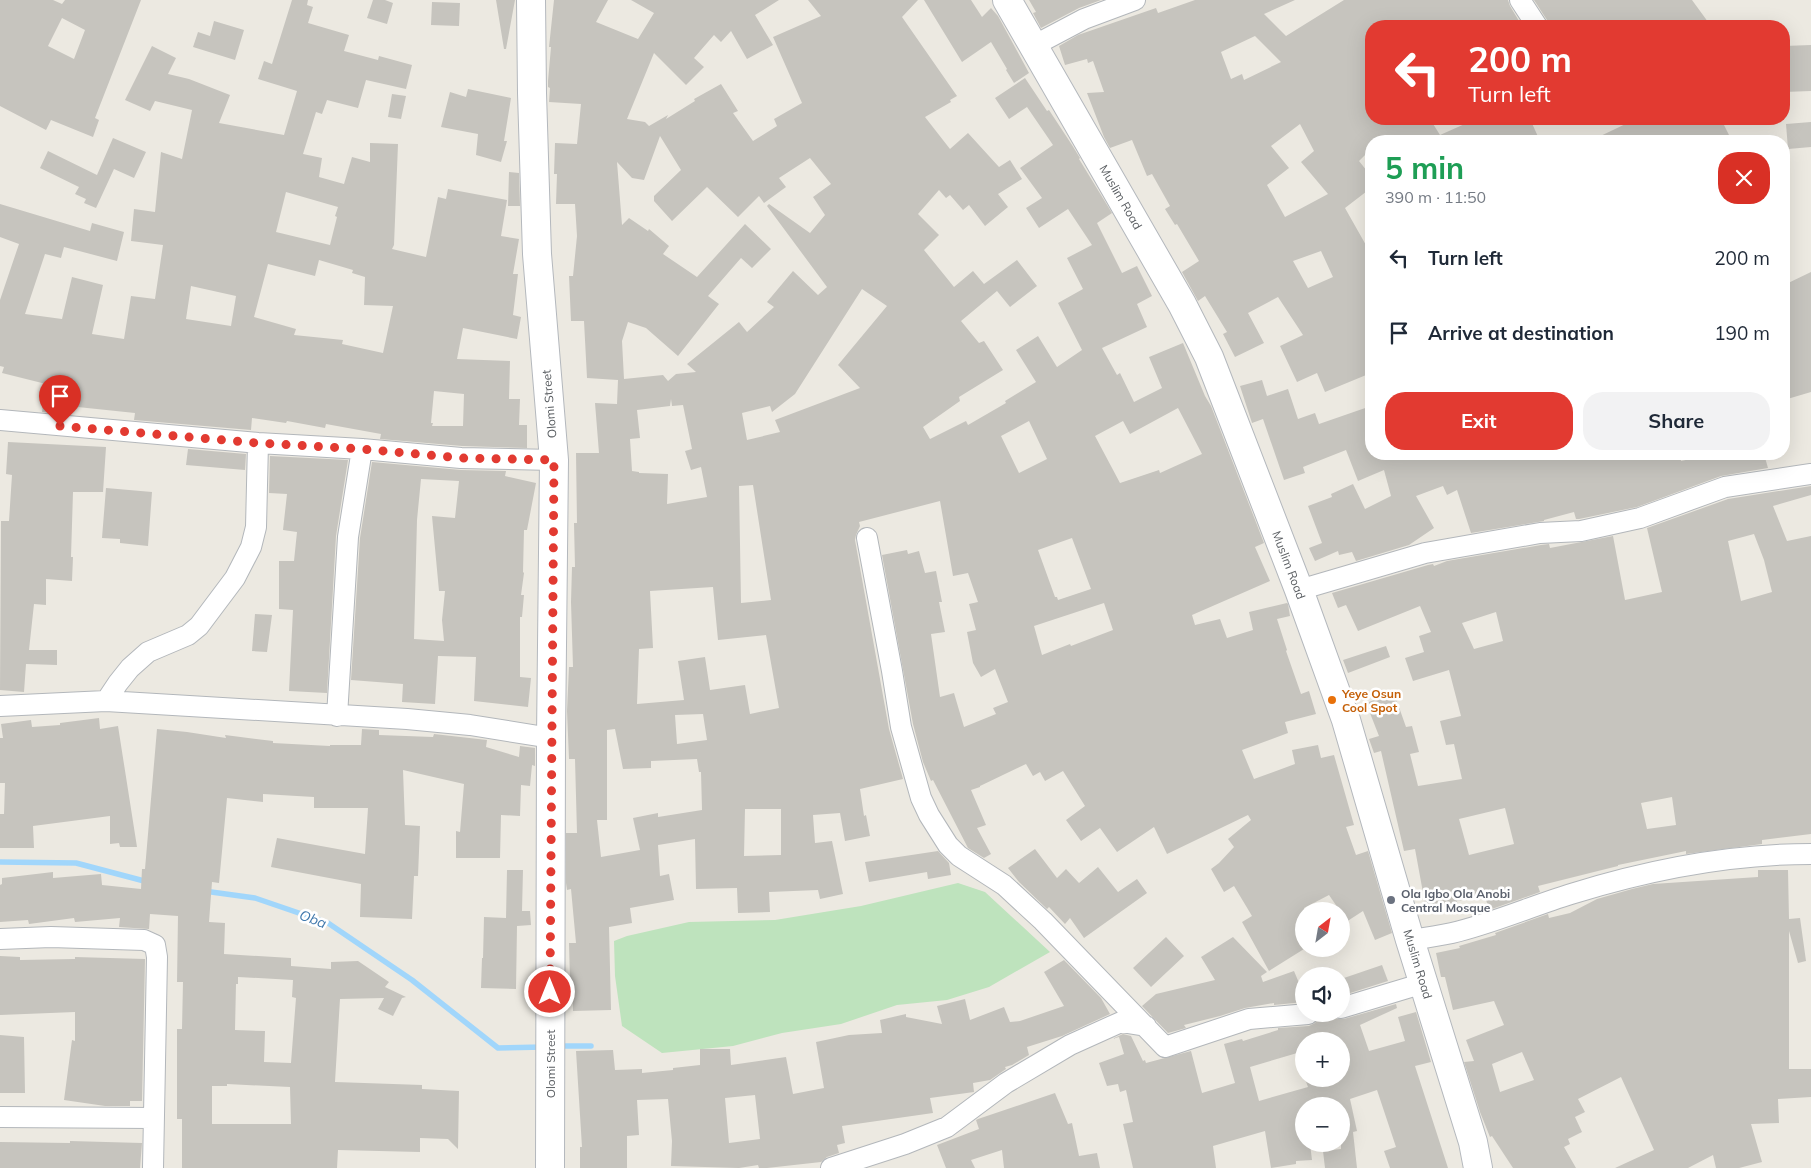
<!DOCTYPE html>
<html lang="en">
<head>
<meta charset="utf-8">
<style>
	:root { --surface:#fff; --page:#f2f2f3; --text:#1f2937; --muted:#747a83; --accent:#e23a31 }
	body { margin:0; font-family:Mulish,sans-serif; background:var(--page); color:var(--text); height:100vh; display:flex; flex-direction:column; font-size:19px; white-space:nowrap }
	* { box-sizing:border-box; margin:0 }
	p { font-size:16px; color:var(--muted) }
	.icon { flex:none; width:28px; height:28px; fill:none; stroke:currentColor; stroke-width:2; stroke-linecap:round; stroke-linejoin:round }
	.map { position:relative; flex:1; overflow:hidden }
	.drawer { position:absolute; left:1365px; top:135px; width:425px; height:325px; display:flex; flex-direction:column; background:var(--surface); border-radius:20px; box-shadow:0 5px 20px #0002 }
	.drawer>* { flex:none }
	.banner { position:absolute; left:1365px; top:20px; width:425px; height:105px; border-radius:20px; box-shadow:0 5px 20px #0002; background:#e23a31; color:#fff; overflow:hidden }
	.needle { width:32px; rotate:31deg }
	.fabs { position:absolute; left:1295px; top:902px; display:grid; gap:10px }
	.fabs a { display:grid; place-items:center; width:55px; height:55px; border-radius:50%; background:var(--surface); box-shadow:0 5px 20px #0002; font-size:25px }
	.pin { position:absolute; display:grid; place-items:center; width:42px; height:42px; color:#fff; margin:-51px -21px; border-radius:50% 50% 50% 0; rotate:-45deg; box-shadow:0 0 5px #0007 }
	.pin .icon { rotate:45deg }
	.me { position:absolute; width:55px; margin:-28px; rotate:0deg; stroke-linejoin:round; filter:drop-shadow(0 0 4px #0008) }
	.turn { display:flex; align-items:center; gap:18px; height:105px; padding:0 20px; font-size:22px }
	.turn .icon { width:65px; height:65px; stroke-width:2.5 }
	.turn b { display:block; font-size:35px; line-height:42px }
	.round { display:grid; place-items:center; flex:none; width:52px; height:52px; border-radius:20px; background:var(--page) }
	.head { display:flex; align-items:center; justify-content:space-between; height:85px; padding:0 20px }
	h1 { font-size:30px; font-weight:700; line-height:38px; color:#1e9e55 }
	.action { display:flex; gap:10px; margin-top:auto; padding:10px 20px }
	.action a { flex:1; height:58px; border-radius:20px; background:var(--accent); color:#fff; font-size:20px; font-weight:700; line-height:58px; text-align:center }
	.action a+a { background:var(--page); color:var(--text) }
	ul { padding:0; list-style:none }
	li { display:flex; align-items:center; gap:15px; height:75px; padding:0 20px }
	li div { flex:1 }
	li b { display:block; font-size:19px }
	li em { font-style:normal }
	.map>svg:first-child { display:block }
</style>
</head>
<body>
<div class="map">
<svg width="1811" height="1168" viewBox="0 0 1811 1168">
	<rect width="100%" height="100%" fill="#ece9e1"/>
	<path fill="#bee3bd" d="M958,883l27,9 65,60 -61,35 -42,13 -50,5 -56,19 -59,9 -49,13 -71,7 -40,-27 -7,-50 -1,-35 13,-5 62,-14 86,-2 86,-14z"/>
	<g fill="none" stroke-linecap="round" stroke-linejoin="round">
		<path stroke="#a1d6fb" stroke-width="5.5" d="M0,862l76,1 72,19
			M204,891l51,7 73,25 84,57 86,68 46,-1
			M558,1046h33"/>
	</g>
	<path fill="#c6c4be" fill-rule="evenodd" d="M0,0h53l9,4 3,-4h76l-46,118 4,2 -6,17 -42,-17 -5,10 -46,-24zM62,18l23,12 -11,29 -26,-13z
		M292,0h16l-1,5 6,2 -5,16 41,12 -5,16 34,9 1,-4 33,9 -6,24 -40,-9 -8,28 -31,-8 -5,14 -6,-2 -13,42 19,4 -3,19 25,7 8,-27 18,5v-19l28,1 -4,101 -2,4 34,8 12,-60 8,2 2,-10 59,11 -6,36 18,3 -6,35h5l-5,41 8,2 -4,22 -54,-11 -6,31 53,2 -1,38h11l-1,26h8v23l-65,-2 -82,-7 1,-5 -55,-10 -1,4 -38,-7 -1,2 -34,-5 -1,12 -117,-10 1,-7 -67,-7 -1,8 -25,-2 4,-28 -44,-11 2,-6 -4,-1v-66l19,-56 -19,-7v-33l90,27 2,-8 32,9 -7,29 -53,-14 -3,11 -16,-4 -20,60 37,5 10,-42 31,8 -11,49 32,5 7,-43 24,3 8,-54 -32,-4 3,-32 21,3 6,-60 21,7 10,-49 -37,-9 -5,10 -25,-11 27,-54 24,12 -8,16 21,5 41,16 -11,28 65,12 13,-44 -39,-12 6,-18 8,3zM286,192l52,15 -3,9 2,1 -7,28 -54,-13zM319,260l34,10 -1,3 13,4 -1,28 29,1 -10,47 -41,-9 1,-4 -49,-5 2,-6 -42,-12 14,-53 47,12zM191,286l45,10 -5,30 -45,-7zM434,391l30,3 -1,32h-31l1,-3h-2z
		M373,0h12l8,3 -6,21 -20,-6z
		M496,0h19l-9,49h-2z
		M554,0h54l-12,22 42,17 16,-26 -23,-13h148l-24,15 18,30 -26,14 -16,-28 -10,11 -7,-7 -20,23 10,9 -18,18 -32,-32 -27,66 18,3 4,4 19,-11 -2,4 29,-18 -1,-2 27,-15 17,27 -5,2 20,28 24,-15 -3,-7 28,-16 -29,-66 48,-21 -13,-16h110l-16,17 55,79 -7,4 1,2 -26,15 25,32 18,-16 31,34 11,-7 12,19 -24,15 10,13 -23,19 -16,-21 -6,5 -13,-15 -4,3 -7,-8 -21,24 21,21 -15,15 30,37 19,-16 11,13 33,-24 20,26 -27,21 -13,-16 -36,30 18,22 5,-2 19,29 -44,27 1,4 -37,26 7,12 36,-18 2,4 38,-22 -1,-2 31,-19 -20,-32 22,-14 19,31 25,-17 -24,-47 25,-14 -16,-31 25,-13 -24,-36 -29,19 -13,-20 16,-10 -22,-30 33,-23 -26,-38 -18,12 -14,-21 30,-20 22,33 2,-1 23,35 8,13 -1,1 33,54 -15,10 25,50 15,-7 15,30 -15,8 10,23 -45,21 15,27 3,-2 14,29 28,-14 -13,-31 34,-14 22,53 6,10 53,137 -9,4 15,34 -78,34 3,10 25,-6 7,19 26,-8 -4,-18 38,-9 1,1 2,12 -13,3 10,31 -1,1 15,43 8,-3 7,23 -31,8 3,11 -46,17 12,29 41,-15 -3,-14 26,-5 3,13 13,-3 20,70 -8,2 10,28 12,-4 24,82 -17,7 -12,-29 -17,11 -5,-11h-1l-11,-16 -25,13v41l-35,22 -27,-49 10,-6 -18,-30 -10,6 -13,-23 8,-6 15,-16 -6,-8 23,-19 -3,-5 -81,39 -13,-27 -37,25 -17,-24 -19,13 -15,-21 19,-14 -22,-35 -18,10 -5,-9 -7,4 -7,-12 -46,22v1l-9,3 15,35 -9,3 14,26 -7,4 -16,-10 -35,-68 -2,1 -8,-19 -10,-38 -31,-169 25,-5 1,4 11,-3 6,22 11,-2 6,31h-3l6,30 -14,2 9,63 14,-4 10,34 32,-13 -3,-6 15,-6 -13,-33 -14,8 -8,-14 -6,-31 9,-2 -7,-26 9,-2 -10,-29 -15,3 -13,-75 -81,21 1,4 -4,9 -1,5 34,189 14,50 -43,10 4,27 2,-1 4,21 -25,5 -5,-28 -27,2 2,28 17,-2 11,53 -23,5 -2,-9 -49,2 1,20 -32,1 -1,-25 -41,1 -1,-50 -37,6 2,31 9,-2 5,26 -44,8 2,15 -23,4 2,83 -38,1 -1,-31h-2l-1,-37h7l-5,-54 -4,1 -1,-7v-50h11l-2,-74h-6l-2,-48 2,-44h4l-2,-65 1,-35h3l-1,-44h3l-1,-70h23l-4,-50 22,1 1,-24 -31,-2 -3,-57h-13l-2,-45h4l4,-40 -2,-32h-19l1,-30h-3l1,-31 22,1 4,-40 -32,-2 1,-14 -2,-1v-6l3,-34h-2zM660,136l21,34 -27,26v5l18,20 35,-34 31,30 21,-21 5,7 22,-16 -7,-9 31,-20 21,26 -18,13 12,18 -15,18 -41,-29 -2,2 60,81 -9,8 -25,-24 -26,31 7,5 -27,25 -8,-10 -52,42 9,8 -20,2 -8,7 -5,-6 -39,4 -2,-38 6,-19 18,6 32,28 41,-52 -11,-8 33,-38 11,10 19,-19 -26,-25 -48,53 -34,-23 6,-8 -20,-17 -1,2 -19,-13 -7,7 -5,-63 15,16 12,2zM862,289l25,17 -49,59 22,23 -85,32 5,12 -33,8 -5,-27 28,-7 2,6 23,-18zM671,399l1,7 11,-1 9,44 -7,2 6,19 10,-3 6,30 -40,7 1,-30 -29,-1v-1l-7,-1 -2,-32 10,-1 -3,-28 33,-4zM1178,408l24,46 -42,19 -1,-3 -39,13 -25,-47 28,-15 7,13zM1029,421l18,38 -28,14 -18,-37zM753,485l18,115 -30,3 -2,-117zM1072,538l19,51 -33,11 -1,-3h-2l-17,-47zM713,587l5,53 48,-5 13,73 -29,6 -5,-29 -35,5 -5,-33 -27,4 6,39 -47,4 2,-55 14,-1 -3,-57zM1104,603l9,27 -42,16 -1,-2 -28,11 -8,-29zM703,714l4,26 -30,4 -2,-29zM615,729l8,40 28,-1v-7l46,-2 2,13h2l1,38 -44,7v-4l-25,5 7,32 -39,7 -4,-37h10v-90zM745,809h36v46l-37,1z
		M924,0h47l11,17 9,-9 7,8 31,57 -15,10 -8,-13 1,-1 -16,-27 -29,20z
		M1029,0h72l-22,8 -38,20 -8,-15 3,-1z
		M1195,0h100l-31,14 22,22 58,-36h164l2,6 9,15 -8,5h-140v93h59l10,16 36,-16h54l10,22h-169v8l-12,12 12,15v12l-26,20 26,46v119l-46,19 -8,-19 -20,9 -17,-36 23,-11 -25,-38 -30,16 16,30 -29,14 -12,-23 4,-2 -22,-36 -7,5 -16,-29 17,-11 -22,-37 -2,1 -10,-16 5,-3 -18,-32 -5,2 -15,-36 -22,8 -6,-11 -17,-44 17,-1 -11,-31 -5,2 -1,-4 -22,6 -6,-19 19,-11 78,-27 2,5zM1255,36l26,26 -37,18 -2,-6 -11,5 -10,-27zM1300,124l14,27 -13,11 27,32 -43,23 -18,-32 22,-17 -18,-22zM1321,251l12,26 -25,11 -15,-27z
		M1534,0h158l19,26h-162l-2,-6z
		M432,2l28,1 -1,23 -28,-1z
		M214,21l30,9 -9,30 -42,-13 5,-15 12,4z
		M1811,45v46l-27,1v-46z
		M468,89l43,9 -7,43h3l-6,21 -25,-7 2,-21 -37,-7 9,-35 16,5z
		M392,94l14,2 -5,23 -13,-2z
		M1636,119h85l11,22h-142z
		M1811,122v25l-23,2 -2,-25z
		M113,138l33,14 -12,26 -20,-9 -18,39 -12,-5 2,-4 -11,-5 4,-7 -39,-19 8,-17 49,24z
		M509,172l10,1 1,33h-12z
		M1811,272v120l-27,8v-115z
		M1262,380l5,16 21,-7 10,30 17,-6 4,11 52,-18v48h309l1,7 33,-7h50l4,14 -47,8 -84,31 -58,12h-3l-2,-7 -30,8v1l-73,12 -14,-43 -10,5 -4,-9 -27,10 18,32 -25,17 -53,16 -4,-9 -13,3 -1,-4 -23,10 -6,-13 13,-5 -14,-37 24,-9 -1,-3 22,-10 12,25 26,-13 -7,-26 -26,11 -12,-31 -43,17 2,6 -21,7 -21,-61 -11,4 -12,-37z
		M8,442l98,5 -3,45h-30l-2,65h2l-1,24 -26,-2v26l-12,-1 -5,46h28v15l-31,-1 -2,28 -24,-2 1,-169h8l3,-46 -6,-1z
		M188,449l58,5 -1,16 -59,-5z
		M270,456l78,4 -12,76 -9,157 -38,-2 4,-81 -14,-1v-48h15l3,-29 -14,-2 4,-36 -18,-1z
		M372,462l89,8 45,1 -1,5 31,7 -9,47h-3l-1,42 1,1 -3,22h3l-2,22h-2v60l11,1 -3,29 -54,-6 2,-44 -38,-1 -3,48 -33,-2 1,-18 -52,-4 9,-142zM421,479l38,2 -4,37 -23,-2 7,75h6l-3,29 2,21 -30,-2 3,-119z
		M1811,486v9l-38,11 14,35 24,-5v298l-49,6v4l-76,10v-3l-68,14v1l-80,20 2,6 -51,18 -4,-14 -28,5 1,4 -32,4 -11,-60 -11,2 -23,-100 -7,2 -5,-14 10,-3 -13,-33 28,-10 12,34 6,-1 7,26 -9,2 8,32 44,-7 -8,-35 -8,1 -6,-24 21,-5 -12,-46 -36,11 -8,-23 19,-6 -5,-16 12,-4 -11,-26 -62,25 -12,-26 -8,3 -6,-15 96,-28 5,-1 1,2 13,-5 94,-16 8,-1 1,4 63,-12 12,64 37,-8 -15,-64 81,-29zM1754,534l10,26 8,32 -31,9 -13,-60zM1496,612l7,29 -29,8 -12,-26zM1672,797l4,28 -29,4 -6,-26zM1505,808l9,36 -45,11 -10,-36z
		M106,488l46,4 -4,54 -28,-3v-4l-18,-1z
		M255,614l17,1 -5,37 -15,-1z
		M1386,646l4,11 -42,16 -5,-13z
		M99,718l1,11 18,-3 19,121h-17l-1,-4 -9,1v-28l-77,10 1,22h-34v-34h4l1,-31h-5v-45h3l-2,-14 30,-4 1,7 28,-2v-2z
		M157,729l30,3 39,6 -1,-3 48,6v2l57,3v-1h31l1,-16 17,1v5l54,2 1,-3 53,6 -1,7 33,10 1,-11 15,2v18l-3,-1 -2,21 -9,-1 -1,31 -19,-1 -1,43h-44v-27l4,1 4,-48 -61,-14 2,55 15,1 -2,50h-4l-2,43 -52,-2 1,-33 -90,-17 6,-29 88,16 3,-46h-54v-11l-51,-3v8l-36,-4 -8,85 -7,-1 -3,40 16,1 -1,31 67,4v8l40,3v-7l27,-1 31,21 -4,5 21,10 -4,1 -9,18 -15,-7 6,-11 -44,1 -5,83 87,3v4l37,2 -1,58 -10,-10 -28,-1v14l-82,-2 -1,18h-155v-49h-5v-90h5l1,-47h-6l1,-66 -28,-2 -1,15 -30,-2 1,-9 -45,4 -1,-4 -45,6 -1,-4 -28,2v-37l2,-1v-6l51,-6v6l48,-4 1,11 39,4 1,-20h3zM238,977l55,3 -1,17 4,1 -5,65 -27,-1 1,-31 -30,-1 1,-46h2zM227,1084l63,3 1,37h-79v-38h15z
		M1035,849l22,29 9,-9 13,14 19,-16 20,25 19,-13 10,14 -63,45 -14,-20 -5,6 -16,-17 -2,2 -28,-27 -11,-14z
		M938,851l11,12 2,12 -23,4 -1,-7 -58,10 -4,-20z
		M507,870h16l-1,41h8l1,14 -14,1 -1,63 -35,-1 1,-30h1l1,-41 22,1z
		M1758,870h30l1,49 11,-1 6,43 -8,2 -9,-32v138h22v28l-33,2 1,24 -28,1 11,38 -23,6h-23l-3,-13 -25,13h-73l39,-18 -33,-73 -43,22 7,13 -10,5 7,15 -14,7 2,5 -6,3 12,21h-63l-21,-32 -2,1 -10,-25 -16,-50 10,-1 -8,-21 38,-15 -10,-24 -41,9 -8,-33h-4l-5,-24 24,-5 -1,-2 37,-11 -1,-2 53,-19 1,4 21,-5 27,-14 35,-10 21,-5 105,-7zM1522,1052l12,28 -34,12 -8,-28z
		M1166,937l18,19 -33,31 -18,-19z
		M1233,937l34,35 -6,4 2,6 31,-11 10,24v7l-30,3v-2l-29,5 -25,8 -36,9 2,3 -18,5 -26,-27 14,-12 59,-14 -14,-23z
		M0,956l20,1v3l55,-1v-2l70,2 -3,142h-12v5h-25l-41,-6 8,-60 3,1v-29l-75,3z
		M1064,960l37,38 9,16 -48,22 -35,11 2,8 -17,10 -7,2 1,2 -16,11 -17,3 1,9 -44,6 3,15 -91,13 3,17 -8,2 2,8 -12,4 -6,5 -54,6h-8l-1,-3 -19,3 -68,-2 1,-25 -4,-42 -31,1 2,35 -12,1v32h-47v-21h2l-6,-96 37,-1 2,20 27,-1v4l31,-3v-2l27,-3v-16h30l1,16 55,-8 7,37 31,-6 -8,-46 33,-7 33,-2 -2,-13 26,-6v3l36,7 -5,-18 28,-7 5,21 34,-13 6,15 10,-1 44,-15 -20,-34zM755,1095l5,44 -31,4 -4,-45z
		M1382,965l6,16 -41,13 -6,-15z
		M1396,1004l1,4 -37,17 9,26 36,-10 -7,-24 18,-5 15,50 -16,4 33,102h-58l-6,-17 12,-4 -19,-57 -27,9 7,32 -4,1 4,36h-32l-2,-17 18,-2v-43h-37v38h6l2,16 -16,1v3l-25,4 -6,-37 -52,15 3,22h-83l-10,-44 10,-2 -7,-32 -6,2 -2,-8 -11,2 -8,-23 25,-9 -5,-17 -7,2 11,-5 8,2 12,25 2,-1 1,3 45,-12 11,42 33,-10 -11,-39 18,-5 1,2 35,-11v-2l31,-2 6,-3 4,-6 10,-3 9,5h6zM1304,1041h37v38h-36l3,8 -49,14 -9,-34 54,-16z
		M0,1035l24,2 1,56h-25z
		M1055,1093l13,31 4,-1 7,33 18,-3 3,15h-96l-2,-18 -31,10 4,8h-29l-9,-23 42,-16 -3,-9 2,-1z
		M70,1141l72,2 -2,25h-140v-26l70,1z"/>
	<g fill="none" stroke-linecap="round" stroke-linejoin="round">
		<defs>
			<path id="street" d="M1520,0l17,26
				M1033,46l51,-27 51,-19
				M0,420l258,23 104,6 99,9 93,2
				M867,538l25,133 9,56 20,71 8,17 19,30 11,11 45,29 39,36 122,126 84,-28 59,-5
				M1299,590l126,-37 115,-20 41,-2 59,-13 85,-31 86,-13
				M106,701l12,-18 12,-15 18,-16 40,-17 11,-9 36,-48 16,-31 5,-20 2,-84
				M0,706l106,-5 301,18 63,6 81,13
				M337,716l11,-179 14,-88
				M0,939l51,-2 93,3 11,5 2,12 -4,211
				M1410,940c14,-2 28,-4 42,-7 39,-9 80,-27 119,-39 77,-24 159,-40 240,-40
				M1341,1008l83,-25
				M0,1117l153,1
				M831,1168l74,-24 42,-17 59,-44 64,-38 51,-23 25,4"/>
			<path id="secondary" d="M531,0l1,93 5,161 17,206 -3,278 -1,430
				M1007,0l175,304 27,53 90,233 47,130 64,220 63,202 5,26"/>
		</defs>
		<use href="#street" stroke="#b3b7bb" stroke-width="22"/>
		<use href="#secondary" stroke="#b4b8bd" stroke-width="30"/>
		<use href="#street" stroke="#fff" stroke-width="20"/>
		<use href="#secondary" stroke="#fff" stroke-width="28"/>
	</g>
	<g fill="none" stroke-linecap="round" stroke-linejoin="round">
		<path stroke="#e23a31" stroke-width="9" stroke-dasharray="0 16.2" d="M60,426l198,17 104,6 99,9 93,2 -4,532"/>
	</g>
	<circle fill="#e8710a" stroke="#fff" stroke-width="2" cx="1332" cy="700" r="5"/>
	<circle fill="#6b7280" stroke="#fff" stroke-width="2" cx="1391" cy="900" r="5"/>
	<g text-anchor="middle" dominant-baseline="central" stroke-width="5" stroke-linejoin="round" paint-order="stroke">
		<g font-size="12" fill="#595d61" stroke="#fff">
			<text transform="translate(1121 197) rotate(60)">Muslim Road</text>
			<text transform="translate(549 404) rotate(-95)">Olomi Street</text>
			<text transform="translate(1289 565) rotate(69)">Muslim Road</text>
			<text transform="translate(1418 964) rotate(73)">Muslim Road</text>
			<text transform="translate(550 1064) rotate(-90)">Olomi Street</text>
		</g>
		<g font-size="12" font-weight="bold" fill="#c56008" stroke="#fff" text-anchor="start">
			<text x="1342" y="693">Yeye Osun<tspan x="1342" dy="14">Cool Spot</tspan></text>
		</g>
		<g font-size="12" font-weight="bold" fill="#5b616d" stroke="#fff" text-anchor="start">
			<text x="1401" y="893">Ola Igbo Ola Anobi<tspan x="1401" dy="14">Central Mosque</tspan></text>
		</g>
		<g font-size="14" font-style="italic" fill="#4078ac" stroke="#fff">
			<text transform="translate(313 919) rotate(21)">Oba</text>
		</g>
	</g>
</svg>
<div class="fabs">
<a><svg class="needle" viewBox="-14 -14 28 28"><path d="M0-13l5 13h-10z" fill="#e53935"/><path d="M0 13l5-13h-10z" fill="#747a83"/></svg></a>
<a><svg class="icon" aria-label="sound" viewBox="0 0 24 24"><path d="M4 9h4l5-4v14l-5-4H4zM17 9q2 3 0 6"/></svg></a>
<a>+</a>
<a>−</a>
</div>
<div class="pin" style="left:60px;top:426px;background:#d93025"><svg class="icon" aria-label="arrive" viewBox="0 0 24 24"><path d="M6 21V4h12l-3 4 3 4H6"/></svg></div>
<svg class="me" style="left:550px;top:992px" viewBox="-20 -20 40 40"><circle r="17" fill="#e23a31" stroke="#fff" stroke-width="3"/><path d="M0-11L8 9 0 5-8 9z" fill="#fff"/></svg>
<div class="banner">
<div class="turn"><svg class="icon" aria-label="left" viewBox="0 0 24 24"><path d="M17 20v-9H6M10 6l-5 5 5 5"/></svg><div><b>200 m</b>Turn left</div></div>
</div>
<section class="drawer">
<div class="head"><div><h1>5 min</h1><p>390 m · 11:50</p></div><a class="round" style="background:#d93025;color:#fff"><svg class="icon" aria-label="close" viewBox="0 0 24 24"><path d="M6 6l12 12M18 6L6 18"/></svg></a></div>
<ul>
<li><svg class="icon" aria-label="left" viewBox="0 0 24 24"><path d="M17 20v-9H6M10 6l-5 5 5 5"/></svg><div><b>Turn left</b></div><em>200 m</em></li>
<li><svg class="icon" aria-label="arrive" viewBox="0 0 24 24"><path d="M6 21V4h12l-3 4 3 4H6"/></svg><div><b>Arrive at destination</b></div><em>190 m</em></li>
</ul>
<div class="action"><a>Exit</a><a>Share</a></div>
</section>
</div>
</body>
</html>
